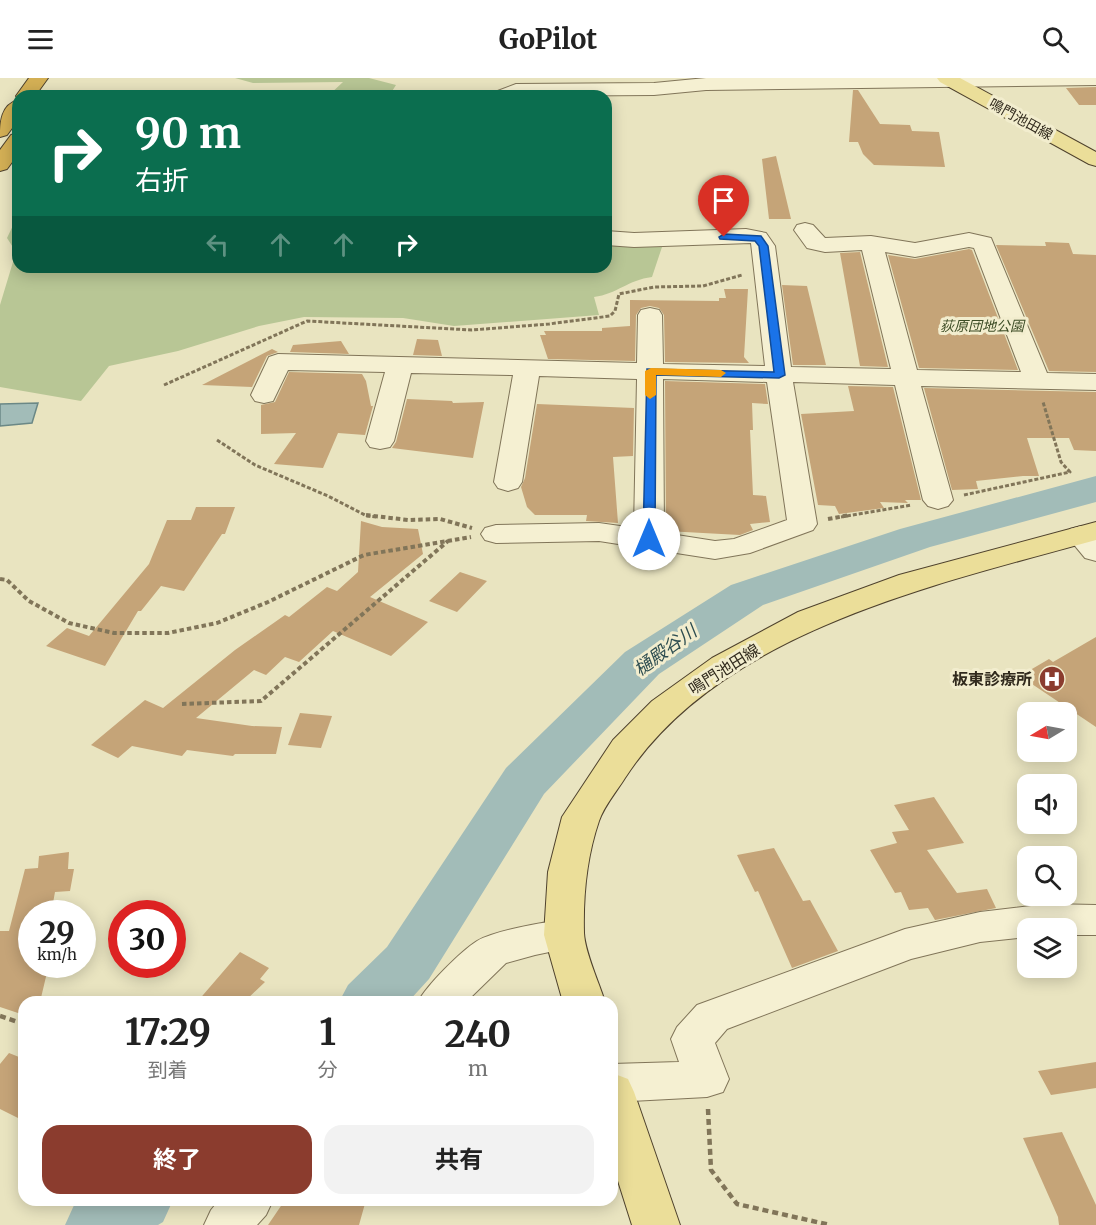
<!DOCTYPE html>
<html lang="ja">
<head>
<meta charset="utf-8">
<style>
	:root { --surface:#fff; --page:#f2f2f2; --text:#222; --muted:#767676; --accent:#8b3c2e }
	body { margin:0; font-family:Merriweather,"Noto Sans JP",serif; background:var(--page); color:var(--text); height:100vh; display:flex; flex-direction:column; font-size:22px; white-space:nowrap }
	* { box-sizing:border-box; margin:0 }
	p { font-size:20px; color:var(--muted) }
	.icon { flex:none; width:33px; height:33px; fill:none; stroke:currentColor; stroke-width:2; stroke-linecap:round; stroke-linejoin:round }
	.map { position:relative; flex:1; overflow:hidden }
	.panel { position:absolute; left:18px; top:918px; width:600px; height:210px; display:flex; flex-direction:column; background:var(--surface); border-radius:18px; box-shadow:0 3px 15px #0003 }
	.panel>* { flex:none }
	.guide { position:absolute; left:12px; top:12px; width:600px; height:183px; border-radius:18px; box-shadow:0 3px 15px #0003; background:#0b6e4f; color:#fff; overflow:hidden }
	.needle { width:39px; rotate:260deg }
	.tools { position:absolute; left:1017px; top:624px; display:grid; gap:12px }
	.tools a { display:grid; place-items:center; width:60px; height:60px; border-radius:12px; background:var(--surface); box-shadow:0 3px 15px #0003; font-size:30px }
	.speed { position:absolute; left:18px; top:822px; display:flex; gap:12px; font-size:30px; font-weight:700; text-align:center }
	.speed>* { display:grid; place-content:center; width:78px; height:78px; border-radius:50%; background:var(--surface); box-shadow:0 3px 15px #0003; line-height:1 }
	.speed small { font-size:15px; font-weight:400 }
	.speed .limit { border:9px solid #d22; background:#fff; color:#111 }
	.pin { position:absolute; display:grid; place-items:center; width:51px; height:51px; color:#fff; margin:-62px -26px; border-radius:50% 50% 50% 0; rotate:-45deg; box-shadow:0 0 6px #0007 }
	.pin .icon { rotate:45deg }
	.me { position:absolute; width:66px; margin:-33px; rotate:0deg; stroke-linejoin:round; filter:drop-shadow(0 0 4px #0008) }
	.turn { display:flex; align-items:center; gap:21px; height:126px; padding:0 24px; font-size:27px }
	.turn .icon { width:78px; height:78px; stroke-width:2.5 }
	.turn b { display:block; font-size:42px; line-height:51px }
	.lanes { display:flex; align-items:center; height:57px; padding:0 24px; background:#0003; justify-content:center; gap:30px; direction:ltr }
	.lanes .off { opacity:.35 }
	.eta { display:flex; justify-content:space-evenly; align-items:center; height:102px; text-align:center }
	.eta b { font-size:36px; font-weight:700; line-height:42px }
	.cta { display:flex; gap:12px; margin-top:auto; padding:12px 24px }
	.cta a { flex:1; height:69px; border-radius:18px; background:var(--accent); color:#fff; font-size:24px; font-weight:700; line-height:69px; text-align:center }
	.cta a+a { background:var(--page); color:var(--text) }
	header { display:flex; justify-content:space-between; align-items:center; height:78px; padding:0 24px; background:var(--surface); font-size:27px; font-weight:700 }
	.map>svg:first-child { display:block }
</style>
</head>
<body>
<header><svg class="icon" aria-label="menu" viewBox="0 0 24 24"><path d="M4 6h16M4 12h16M4 18h16"/></svg>GoPilot<svg class="icon" aria-label="search" viewBox="0 0 24 24"><circle cx="10" cy="10" r="6"/><path d="M15 15l6 6"/></svg></header>
<div class="map">
<svg width="1096" height="1147" viewBox="0 0 1096 1147">
	<rect width="100%" height="100%" fill="#e9e4c0"/>
	<path fill="#b8c695" d="M235,0h134l27,7 -7,11h-61l15,-14 -90,1z
		M18,137v52h588v-25l57,2 -11,33c-24,3 -35,17 -58,20l5,18 -145,11 -51,-8 -99,-1 -45,9 -81,25 -69,15 -28,35 -81,-14v-82l16,-53 -9,-14z"/>
	<path fill="#a2bcb8" stroke="#6b8886" stroke-width="1.5" d="M38,325l-6,20 -32,3v-22z"/>
	<g fill="none" stroke-linecap="round" stroke-linejoin="round">
		<path fill="#a2bcb8" fill-rule="evenodd" d="M1096,398v26l-166,45 -167,58 -104,69 -115,120 -115,185 -21,23h-69l9,-17 39,-38 119,-179 119,-116 106,-67 169,-56z
			M80,1122h93l-10,22 -5,3h-93l10,-22z"/>
	</g>
	<path fill="#c5a478" d="M1096,9v18h-17l-13,-17z
		M853,12h5l22,34 30,1 2,6 27,1 6,35 -71,-2 -11,-11 -5,-12h-9z
		M776,78l15,63h-22l-7,-60z
		M1045,164l24,1 4,11 23,1v117l-47,-1 -53,-126 50,1z
		M969,171l3,1 46,120 -99,-2 -31,-113 27,4z
		M860,174l28,115 -28,-1 -20,-113z
		M782,207l25,1 19,79h-33z
		M724,211h24l-4,68 5,6 -84,-1 -1,-47 -5,-7 -9,-2 -9,2 -5,7 -1,46 -87,-2 -8,-24h6l-2,-4h58v-3l28,-2v-26l89,1v-3h7z
		M417,261l21,1 4,16 -29,-1z
		M341,263l8,13 -59,-2 3,-7z
		M272,271l6,3 -11,4 -15,31 -50,-2z
		M289,294l73,2 4,7 5,25h2l-8,29 -27,-2 -15,35 -49,-4 22,-31 -35,1v-29l14,-3z
		M665,303l100,3 3,20 -16,-1 1,27h-3l3,65 13,1 4,26 -20,2 3,6 -13,5 -74,-4z
		M848,308l45,1 28,113h-16l3,3 -28,-1 4,6 -45,6 -4,-8 -17,-1 -17,-91 53,-3z
		M924,310l172,4v59l-22,-1 -5,-12h-42l12,38h-16l-47,5 2,8 -26,1z
		M407,321l45,2 1,2 31,-1 -11,56 -81,-10 4,-6z
		M537,326l97,4 -1,48 -20,1 5,66 -32,-2 1,-6h-52l-8,-8 -6,-20 4,-9z
		M196,429h39l-10,27h-3l-38,57 -23,-5 -20,25h-3l-33,55 -59,-20 21,-18 22,8 60,-72 18,-44h24z
		M361,443l21,6 36,2 5,25 -53,43 58,25 -37,34 -58,-25 -34,31 -14,-5 -19,18 -12,-5 -58,48 56,8 30,1 -6,27h-41l-2,2 -46,-6 -5,6 -50,-10 -14,12 -27,-13 54,-45 18,8 72,-58 50,-35 4,2 38,-30 10,4 21,-19z
		M460,494l27,9 -30,31 -28,-11z
		M1096,559v90l-76,-51 29,-17 4,3z
		M300,635l32,3 -11,32 -33,-3z
		M934,719l30,46 -37,7 30,43 30,-4 9,19 -61,12 -7,-12 -19,2 -8,-18 -6,1 -25,-43 27,-7 -5,-11 17,-2 -15,-25z
		M774,770l29,53 7,-1 28,51 -46,17 -34,-77 -3,1 -18,-37z
		M69,774l-1,17h6l-4,22 -15,1 -4,22h-19v50h17l-9,38h-16v13l-24,-8v-76h9l16,-62 13,-1 1,-12z
		M240,874l29,16 -9,11 5,3 -21,20h-47z
		M9,975l15,6v62l-24,-12v-45z
		M1096,984v26l-45,7 -13,-24z
		M1062,1054l34,73v20h-37l-1,-8 -35,-79z
		M285,1122h81l-7,25h-91z"/>
	<g fill="none" stroke-linecap="round" stroke-linejoin="round">
		<defs>
			<path id="minor" d="M706,0h390v7l-390,5 -52,5 -161,1 2,-4 21,-8 138,-1z
				M805,145l8,2 12,13 46,-2 44,7 54,-10 22,5 56,135 49,1v16l-175,-4 32,114 -5,6 -10,3 -10,-3 -5,-6 -28,-115 -102,-3 24,142 -4,6 -63,23 -35,6 -116,-18 -103,2 -11,-3 -4,-6 4,-6 11,-3 103,-2 35,5 3,-149 -98,-3 -17,106 -4,6 -10,3 -10,-3 -4,-6 19,-107 -102,-2 -17,68 -4,6 -10,2 -10,-2 -4,-6 19,-69 -97,-2 -15,31 -9,2 -9,-2 -4,-6 18,-38 9,-3 359,9 1,-48 3,-5 9,-2 9,2 3,5 1,49 102,2 -14,-123 -117,4 -28,-2v-14l28,2 112,-4 20,4 9,13 16,121 100,2 -29,-119 -37,2 -18,-4 -13,-18 3,-5zM969,169l5,1 47,124 -104,-2 -32,-118 30,5zM663,301l104,3 20,138 -53,19 -19,2 -51,-8z
				M1081,448l11,3 4,5v27l-11,-3 -19,-23 4,-6z
				M1048,826l48,1v30h-30v-7h-38v9l-48,5 -69,17 -184,70 -12,14 14,36 -6,13 -16,5 -95,5v-38l67,-2 -8,-23 6,-12 20,-22 208,-76 75,-17z
				M564,842l14,4 6,11 -6,11 -43,9 -29,8 -40,39h-48c8,-16 43,-51 59,-61 17,-10 66,-19 87,-21z
				M219,1122h54l-7,15 -9,10h-53l7,-15z"/>
			<path id="major" d="M937,0h23l136,74v14l-7,-2 -149,-82z
				M1096,444v18c-158,44 -376,91 -471,238 -8,13 -21,28 -26,43 -12,35 -16,74 -15,112 1,20 15,49 21,69h-42l-19,-67 4,-63 14,-55 51,-77 39,-39 60,-43 86,-46 101,-37z
				M612,995l16,6 6,13 46,133h-48l-20,-63z"/>
			<path id="highway" d="M29,0h19l-13,18h-17v3l-2,-3z
				M18,22v20l-11,15 -7,2c0,-15 1,-32 18,-37z
				M18,55v21l-11,15 -7,2v-21l11,-15z"/>
		</defs>
		<use href="#minor" stroke="#817559" stroke-width="2"/>
		<use href="#major" stroke="#4f422d" stroke-width="2"/>
		<use href="#highway" stroke="#4f422d" stroke-width="2"/>
		<path stroke="#817559" stroke-width="3" stroke-dasharray="4 2" stroke-linecap="butt" d="M164,307l143,-64 165,9 77,-6 61,-8 5,-5 4,-17 35,-7 49,-1 39,-11
			M217,362l38,25 73,31 39,20 9,1
			M964,417l106,-23 -9,-10 -18,-60
			M841,439l71,-12"/>
		<path stroke="#817559" stroke-width="4" stroke-dasharray="4.5 3" stroke-linecap="butt" d="M366,437l42,5 32,-1 32,9
			M828,441l22,-4
			M0,501l7,1 22,21 40,22 45,10h54l49,-10 51,-21 96,-47 107,-18
			M182,626l79,-3 187,-160"/>
		<path stroke="#817559" stroke-width="4.5" stroke-dasharray="6 4" stroke-linecap="butt" d="M0,938l24,8
			M708,1031l3,61 26,34 93,21"/>
		<use href="#minor" fill="#f5f0d2" fill-rule="evenodd"/>
		<use href="#major" fill="#ebde99" fill-rule="evenodd"/>
		<use href="#highway" fill="#d4b055" fill-rule="evenodd"/>
	</g>
	<path fill="#1a73e8" stroke="#114b97" stroke-width="1.5" d="M724,156l37,2 7,10 17,129 -6,3 -123,-3 -1,164 -2,2h-8l-2,-2 4,-170 127,3 -15,-126 -4,-5 -35,-2 -1,-2z"/>
	<path fill="#f59e0b" d="M651,290l70,2 5,3 -5,4 -65,-2v20l-6,4 -5,-4v-24z"/>
	<defs>
		<symbol id="hospital-disc" viewBox="-11 -11 22 22"><circle r="9.5" fill="#8b3c2e" stroke="#f2edce"/><path d="M-5-5h3v3.5h4V-5h3V5h-3V1.5h-4V5h-3Z" fill="#fff"/></symbol>
	</defs>
	<g fill-rule="evenodd">
		<use href="#hospital-disc" x="1037" y="586" width="30" height="30"/>
	</g>
	<g text-anchor="middle" dominant-baseline="central" stroke-width="6" stroke-linejoin="round" paint-order="stroke">
		<g font-size="14" fill="#312a1d" stroke="#f2edce">
			<text transform="translate(1021 41) rotate(29)">鳴門池田線</text>
		</g>
		<g font-size="14" font-style="italic" fill="#3c4c25" stroke="#f2edce">
			<text x="982" y="248">荻原団地公園</text>
		</g>
		<g font-size="16" fill="#312a1d" stroke="#f2edce">
			<text transform="translate(724 591) rotate(-32)">鳴門池田線</text>
		</g>
		<g font-size="16" font-weight="bold" fill="#312a1d" stroke="#f2edce" text-anchor="end">
			<text x="1032" y="601">板東診療所</text>
		</g>
		<g font-size="18" font-style="italic" fill="#2d4d50" stroke="#f2edce">
			<text transform="translate(665 572) rotate(-36)">樋殿谷川</text>
		</g>
	</g>
</svg>
<div class="tools">
<a><svg class="needle" viewBox="-14 -14 28 28"><path d="M0-13l5 13h-10z" fill="#e53935"/><path d="M0 13l5-13h-10z" fill="#767676"/></svg></a>
<a><svg class="icon" aria-label="sound" viewBox="0 0 24 24"><path d="M4 9h4l5-4v14l-5-4H4zM17 9q2 3 0 6"/></svg></a>
<a><svg class="icon" aria-label="search" viewBox="0 0 24 24"><circle cx="10" cy="10" r="6"/><path d="M15 15l6 6"/></svg></a>
<a><svg class="icon" aria-label="layers" viewBox="0 0 24 24"><path d="M12 4l9 5-9 5-9-5zM3 14l9 5 9-5"/></svg></a>
</div>
<div class="speed"><div>29<small>km/h</small></div><div class="limit">30</div></div>
<div class="pin" style="left:724px;top:159px;background:#d93025"><svg class="icon" aria-label="arrive" viewBox="0 0 24 24"><path d="M6 21V4h12l-3 4 3 4H6"/></svg></div>
<svg class="me" style="left:649px;top:461px" viewBox="-20 -20 40 40"><circle r="19" fill="#fff"/><path d="M0-13L10 11 0 6-10 11z" fill="#1a73e8"/></svg>
<div class="guide">
<div class="turn"><svg class="icon" aria-label="right" viewBox="0 0 24 24"><path d="M7 20v-9h11M14 6l5 5-5 5"/></svg><div><b>90 m</b>右折</div></div>
<div class="lanes"><svg class="icon off" aria-label="left" viewBox="0 0 24 24"><path d="M17 20v-9H6M10 6l-5 5 5 5"/></svg><svg class="icon off" aria-label="ahead" viewBox="0 0 24 24"><path d="M12 20V5M6 11l6-6 6 6"/></svg><svg class="icon off" aria-label="ahead" viewBox="0 0 24 24"><path d="M12 20V5M6 11l6-6 6 6"/></svg><svg class="icon" aria-label="right" viewBox="0 0 24 24"><path d="M7 20v-9h11M14 6l5 5-5 5"/></svg></div>
</div>
<section class="panel">
<div class="eta">
<div><b>17:29</b><p>到着</p></div>
<div><b>1</b><p>分</p></div>
<div><b>240</b><p>m</p></div>
</div>
<div class="cta"><a>終了</a><a>共有</a></div>
</section>
</div>
</body>
</html>
